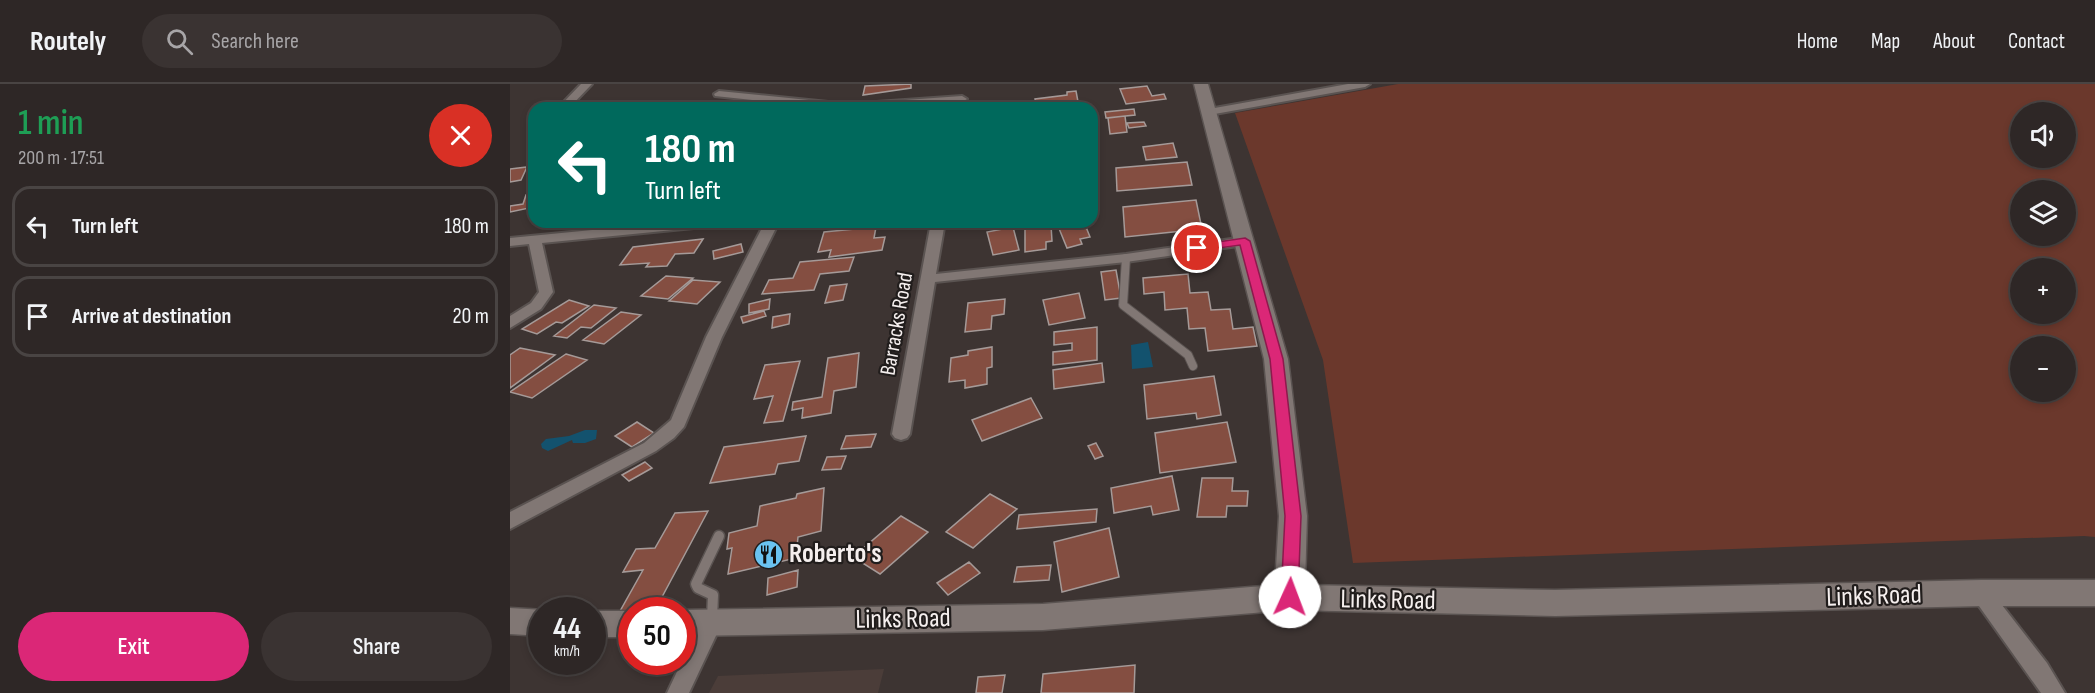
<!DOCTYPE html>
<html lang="en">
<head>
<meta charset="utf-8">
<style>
	:root { --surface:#2e2726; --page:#3a3332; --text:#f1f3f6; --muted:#a7a5a7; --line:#494443; --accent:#db2777 }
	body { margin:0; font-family:"Sofia Sans Condensed",sans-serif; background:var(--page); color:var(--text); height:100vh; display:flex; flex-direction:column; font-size:22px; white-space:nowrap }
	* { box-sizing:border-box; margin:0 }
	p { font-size:20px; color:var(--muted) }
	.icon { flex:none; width:33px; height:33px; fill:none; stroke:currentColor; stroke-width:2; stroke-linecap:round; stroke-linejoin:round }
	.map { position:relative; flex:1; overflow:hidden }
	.sheet { display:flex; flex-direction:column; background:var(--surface); width:510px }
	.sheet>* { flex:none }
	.hud { position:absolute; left:18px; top:18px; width:570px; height:126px; border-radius:18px; box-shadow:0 3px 9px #0003,0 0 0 2px var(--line); background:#00695c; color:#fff; overflow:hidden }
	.buttons { position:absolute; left:1500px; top:18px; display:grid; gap:12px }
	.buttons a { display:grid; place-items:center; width:66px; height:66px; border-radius:50%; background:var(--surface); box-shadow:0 3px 9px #0003,0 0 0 2px var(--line); font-size:30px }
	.speed { position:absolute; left:18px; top:513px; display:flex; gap:12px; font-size:30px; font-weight:700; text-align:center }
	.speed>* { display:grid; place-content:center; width:78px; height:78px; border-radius:50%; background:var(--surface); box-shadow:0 3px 9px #0003,0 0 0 2px var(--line); line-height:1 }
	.speed small { font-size:15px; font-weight:400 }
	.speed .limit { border:9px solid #d22; background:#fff; color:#111 }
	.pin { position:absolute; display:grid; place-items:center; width:51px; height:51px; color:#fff; margin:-26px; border:3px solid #fff; border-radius:50%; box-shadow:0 2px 6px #0007 }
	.me { position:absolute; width:66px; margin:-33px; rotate:2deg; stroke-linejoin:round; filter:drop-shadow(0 0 4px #0008) }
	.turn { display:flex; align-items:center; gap:21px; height:126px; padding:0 18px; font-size:27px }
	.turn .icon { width:78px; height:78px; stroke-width:2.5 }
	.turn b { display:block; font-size:42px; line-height:51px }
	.round { display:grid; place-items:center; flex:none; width:63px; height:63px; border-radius:32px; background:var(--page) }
	.headline { display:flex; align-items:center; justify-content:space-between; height:102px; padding:0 18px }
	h1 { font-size:36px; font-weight:600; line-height:45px; color:#1e9e55 }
	.cta { display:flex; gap:12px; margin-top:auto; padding:12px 18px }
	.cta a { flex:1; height:69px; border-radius:36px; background:var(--accent); color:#fff; font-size:24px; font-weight:600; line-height:69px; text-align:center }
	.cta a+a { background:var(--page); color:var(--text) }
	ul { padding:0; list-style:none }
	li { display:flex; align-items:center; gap:18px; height:81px; margin:0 12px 9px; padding:0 6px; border:3px solid var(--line); border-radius:18px }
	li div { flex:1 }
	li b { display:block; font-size:22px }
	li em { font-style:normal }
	header { display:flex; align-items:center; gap:36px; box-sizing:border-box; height:84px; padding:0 30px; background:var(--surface); border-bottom:2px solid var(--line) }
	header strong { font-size:28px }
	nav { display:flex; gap:33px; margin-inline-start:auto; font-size:21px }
	.search { width:420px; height:54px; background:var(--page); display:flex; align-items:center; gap:15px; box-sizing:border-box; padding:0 21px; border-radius:33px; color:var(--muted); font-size:22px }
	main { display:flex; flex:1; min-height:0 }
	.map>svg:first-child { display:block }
</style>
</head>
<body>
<header>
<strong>Routely</strong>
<div class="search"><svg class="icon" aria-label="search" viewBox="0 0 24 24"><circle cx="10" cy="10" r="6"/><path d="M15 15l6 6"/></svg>Search here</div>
<nav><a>Home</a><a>Map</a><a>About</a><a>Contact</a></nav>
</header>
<main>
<section class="sheet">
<div class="headline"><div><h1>1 min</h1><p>200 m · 17:51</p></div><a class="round" style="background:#d93025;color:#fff"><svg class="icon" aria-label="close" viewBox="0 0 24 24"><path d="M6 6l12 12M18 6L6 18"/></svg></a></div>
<ul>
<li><svg class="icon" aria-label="left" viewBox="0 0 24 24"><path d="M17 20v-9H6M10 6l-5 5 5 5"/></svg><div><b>Turn left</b></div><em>180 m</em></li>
<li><svg class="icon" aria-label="arrive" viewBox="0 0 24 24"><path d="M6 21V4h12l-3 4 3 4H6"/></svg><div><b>Arrive at destination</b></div><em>20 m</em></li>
</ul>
<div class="cta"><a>Exit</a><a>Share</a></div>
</section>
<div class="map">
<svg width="1585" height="609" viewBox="0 0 1585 609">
	<rect width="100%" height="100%" fill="#3d3432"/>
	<path fill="#4b3d39" d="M374,585l-6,24h-169l9,-17z"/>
	<path fill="#6b382c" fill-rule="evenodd" d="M888,0h697v453l-11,-1 -731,27 -30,-203 -88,-247zM1556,28v46h-46v-46zM1510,106h46v46h-46zM1510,184h46v46h-46zM1510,262h46v46h-46z"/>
	<path fill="#13526e" d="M638,258l5,25 -21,2 -1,-24z
		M75,346h12l-1,9 -11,4h-12l-1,-3 -24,11 -6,-3 -1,-4 5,-5 23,-3z"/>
	<path fill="#844e41" stroke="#a59a98" stroke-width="1.5" d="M401,0v4l-48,7 2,-9z
		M637,2l5,10 12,-2 2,5 -40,5 -6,-15z
		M566,7l3,16 -32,1v-4l-11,1 -1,-6 32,-4v-3z
		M624,25l1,6 -29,3 -1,-6z
		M615,32l2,16 -17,2 -2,-16z
		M634,38l2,4 -17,2 -2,-5z
		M663,59l4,14 -31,3 -3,-13z
		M677,78l5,23 -75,6 -1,-23z
		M17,83l-6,13 -11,2v-13z
		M24,109v14l-24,5v-6l13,-2 3,-9z
		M686,116l6,29 -77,8 -2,-30z
		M566,138h8l6,15 -10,2 2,5 -15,4 -9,-22z
		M541,141l1,16 -6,1v7l-21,3v-24z
		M366,143l-2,11 11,-1 -3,13 -53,7 2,-7 -13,2 6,-20z
		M503,143l6,23 -26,5 -6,-23z
		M193,155l-9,14 -19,1 -8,12 -21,1 3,-4 -29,2 13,-18z
		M231,160l2,8 -29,7 -1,-8z
		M344,173l-5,14 -29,3 -6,16 -52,4 7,-14 24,-2 7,-16z
		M606,186l5,28 -16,2 -4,-28z
		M678,190l2,19 18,-1 3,18 19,-1 3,20 20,-2 4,19 -49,5 -3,-23 -16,1 -2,-21 -22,2 -1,-18 -20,2 -1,-16z
		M156,192l27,2 -25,21 -27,-3z
		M183,196l27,2 -23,22 -28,-3z
		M337,200l-4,16 -18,3 5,-17z
		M569,209l6,25 -36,7 -6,-25z
		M260,215l-1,10 -20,4v-9z
		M495,215l-1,15 -12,2 -1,13 -26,3 3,-29z
		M59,216l20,6 -27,17 -6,-1 -19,12 -15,-5z
		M84,221l22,3 -25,20 -10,-1 -14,11 -13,-2z
		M254,227l2,5 -23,7 -2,-6z
		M111,228l20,3 -37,29 -21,-4z
		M280,230l-1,10 -17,4 1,-11z
		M587,243v33l-44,5v-13l19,-2v-7l-18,2v-13z
		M482,263v20l-5,1v16l-22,4v-8l-16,2 2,-24 17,-3v-4z
		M10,264l35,7 -45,33v-33z
		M349,269l-3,34 -22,4 -3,22 -29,5 1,-10 -11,2 1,-8 29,-5 6,-39z
		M56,270l21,6 -55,38 -22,-6z
		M290,277l-17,60 -19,2 9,-27 -19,3 11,-34z
		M592,279l2,19 -50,7 -1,-19z
		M704,292l7,39 -24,4 -1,-6 -49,6 -3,-34z
		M521,314l11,20 -60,23 -10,-21z
		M127,338l17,11 -22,14 -17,-11z
		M717,338l9,40 -76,11 -5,-40z
		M366,350l-5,13 -30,2 5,-13z
		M296,352l-7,25 -21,3 -3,10 -65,9 14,-36z
		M586,359l7,13 -8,3 -7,-13z
		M336,372l-5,13 -19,1 5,-13z
		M135,378l7,6 -23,13 -7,-6z
		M662,392l7,34 -26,5 -2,-9 -37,7 -3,-25z
		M692,394h31l-1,13h16l-1,15h-20l-1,11h-29z
		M314,404l-3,43 -23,6 -2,21 -68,16 4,-26 -5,1 2,-16 28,-7 3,-20 36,-8 1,-4z
		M480,410l27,15 -44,39 -27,-16z
		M587,425l-1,13 -79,7 2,-14z
		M198,427l-53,99 -36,3 24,-43 -20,2 13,-23 19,-1 20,-35z
		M391,432l27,16 -48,42 -27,-17z
		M599,444l10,49 -57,15 -8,-50z
		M459,478l11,11 -32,22 -11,-12z
		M541,481l-2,15 -35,2 3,-15z
		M288,486l-1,17 -30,8 1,-17z
		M625,581l-1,28h-93l2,-19z
		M495,591l-3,18h-26l2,-16z"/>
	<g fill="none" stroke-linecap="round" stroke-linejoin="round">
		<defs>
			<path id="lane-far1" d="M616,174l-3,47 65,50 5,11"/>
			<path id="lane" d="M202,535l1,-24 -15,-7 -2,-4 23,-48"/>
			<path id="street" d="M71,0h11l-23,24h-11z
				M838,0h22l-5,3 -156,28 -5,-3 5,-3z
				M209,7l129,13 114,-8 5,3 -5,3 -83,6h-53l-111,-12 -1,-2z
				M164,138h47l-7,4 -172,17 11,49 -12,17 -31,19v-12l21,-13 8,-11 -10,-48 -19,2v-8z
				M255,138h14l-57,115 -38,90 -10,11 -18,13 -146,78v-17l134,-69 27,-23 35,-83z
				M421,138h14l-9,52 190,-20 119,-17 7,4 -7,4 -119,17 -191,20 -25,152 -3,4 -6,2 -6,-2 -3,-4z
				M1471,500l7,3 59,76 18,30h-24l-67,-94 -3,-6 3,-6z
				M201,530l8,2 3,7 -33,70h-22l36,-77z"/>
			<path id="secondary" d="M684,0h14l80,275 19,157 -2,69 250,5 426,-10h114v26h-114l-426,10 -265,-6 -247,20 -361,6v-26h-3h3l361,-6 232,-19 4,-69 -15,-157z
				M0,524l35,2h-3v26l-32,-2z
				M82,527h40v26h-40z"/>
		</defs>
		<use href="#lane-far1" stroke="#5a5351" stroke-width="10"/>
		<use href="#lane" stroke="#5a5351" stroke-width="13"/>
		<use href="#street" stroke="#5a5351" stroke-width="4"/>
		<use href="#secondary" stroke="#5a5351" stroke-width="3"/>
		<use href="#lane-far1" stroke="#817774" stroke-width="8"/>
		<use href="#lane" stroke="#817774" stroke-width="10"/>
		<use href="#street" fill="#817774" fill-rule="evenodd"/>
		<use href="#secondary" fill="#817774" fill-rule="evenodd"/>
	</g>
	<path fill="#db2777" stroke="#8e194d" stroke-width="1.5" d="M735,154l5,3 33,118 18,157 -3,81 -2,6 -6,2 -6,-2 -3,-6 4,-81 -15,-157 -30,-114 -43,6 -5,-3 5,-3z"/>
	<defs>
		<symbol id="restaurant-disc" viewBox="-11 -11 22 22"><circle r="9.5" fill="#6ac3f1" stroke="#211d1c"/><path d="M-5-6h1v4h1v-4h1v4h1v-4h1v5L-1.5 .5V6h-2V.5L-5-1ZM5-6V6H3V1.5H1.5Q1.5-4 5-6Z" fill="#111"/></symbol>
	</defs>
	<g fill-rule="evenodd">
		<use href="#restaurant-disc" x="242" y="454" width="33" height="33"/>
	</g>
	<g text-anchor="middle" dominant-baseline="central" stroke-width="4.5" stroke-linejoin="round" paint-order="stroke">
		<g font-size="22" fill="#f5efee" stroke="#211d1c">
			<text transform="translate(387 240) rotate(-80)">Barracks Road</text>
		</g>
		<g font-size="27" font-weight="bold" fill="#f5efee" stroke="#211d1c" text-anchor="start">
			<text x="279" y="470">Roberto's</text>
		</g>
		<g font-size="27" fill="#f5efee" stroke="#211d1c">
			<text transform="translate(1364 512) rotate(-2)">Links Road</text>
			<text transform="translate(878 516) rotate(1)">Links Road</text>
			<text transform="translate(393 535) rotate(-1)">Links Road</text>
		</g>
	</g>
</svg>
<div class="buttons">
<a><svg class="icon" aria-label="sound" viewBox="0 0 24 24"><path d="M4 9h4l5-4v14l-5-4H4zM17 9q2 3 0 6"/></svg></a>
<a><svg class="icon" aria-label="layers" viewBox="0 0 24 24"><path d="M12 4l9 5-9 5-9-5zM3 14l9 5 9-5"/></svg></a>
<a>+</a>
<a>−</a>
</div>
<div class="speed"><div>44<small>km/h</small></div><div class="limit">50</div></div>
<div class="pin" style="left:687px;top:164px;background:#d93025"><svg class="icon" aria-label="arrive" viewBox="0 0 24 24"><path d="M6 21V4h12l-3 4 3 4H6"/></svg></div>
<svg class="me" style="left:780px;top:513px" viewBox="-20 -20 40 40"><circle r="19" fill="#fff"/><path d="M0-13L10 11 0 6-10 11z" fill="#db2777"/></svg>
<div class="hud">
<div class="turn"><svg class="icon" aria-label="left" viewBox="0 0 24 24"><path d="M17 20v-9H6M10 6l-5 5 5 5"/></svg><div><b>180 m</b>Turn left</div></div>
</div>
</div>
</main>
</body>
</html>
